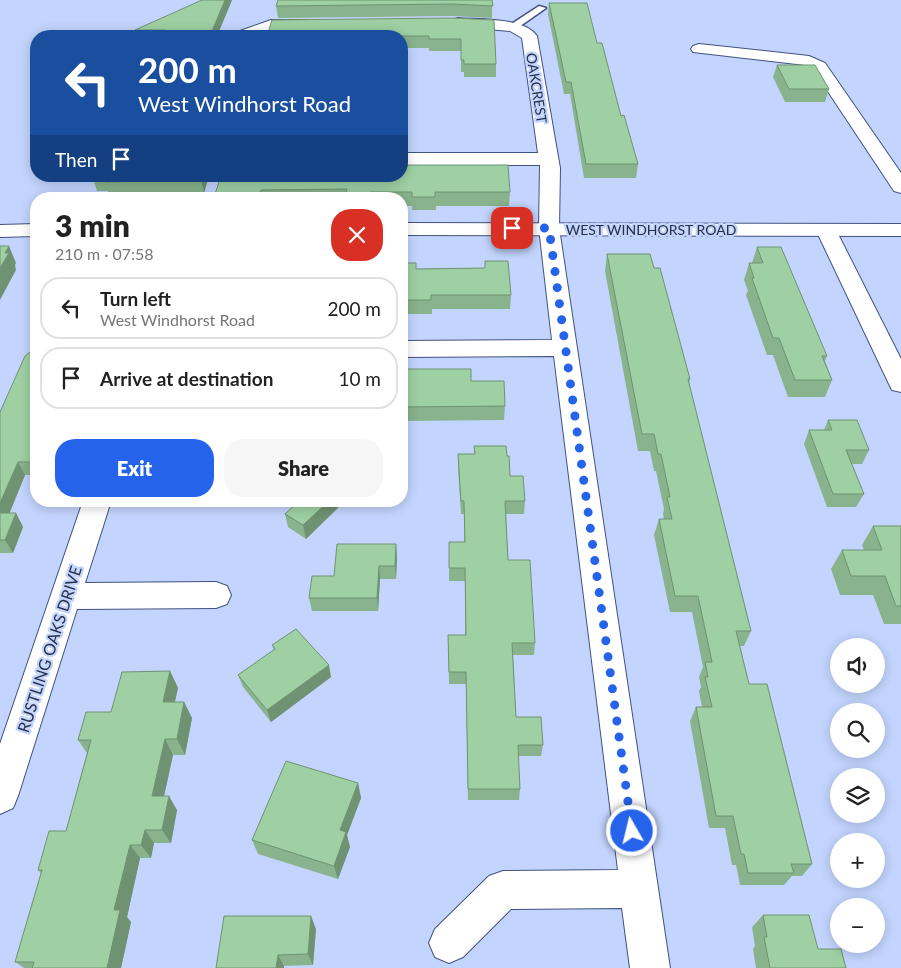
<!DOCTYPE html>
<html lang="en">
<head>
<meta charset="utf-8">
<style>
	:root { --surface:#fff; --page:#f6f6f6; --text:#222; --muted:#767676; --line:#e0e0e0; --accent:#2563eb }
	body { margin:0; font-family:Lato,sans-serif; background:var(--page); color:var(--text); height:100vh; display:flex; flex-direction:column; font-size:19px; white-space:nowrap }
	* { box-sizing:border-box; margin:0 }
	p { font-size:16px; color:var(--muted) }
	.icon { flex:none; width:28px; height:28px; fill:none; stroke:currentColor; stroke-width:2; stroke-linecap:round; stroke-linejoin:round }
	.map { position:relative; flex:1; overflow:hidden }
	.panel { position:absolute; left:30px; top:192px; width:378px; height:315px; display:flex; flex-direction:column; background:var(--surface); border-radius:20px; box-shadow:0 2px 12px #0003 }
	.panel>* { flex:none }
	.top-card { position:absolute; left:30px; top:30px; width:378px; height:152px; border-radius:20px; box-shadow:0 2px 12px #0003; background:#1a4fa0; color:#fff; overflow:hidden }
	.buttons { position:absolute; left:830px; top:638px; display:grid; gap:10px }
	.buttons a { display:grid; place-items:center; width:55px; height:55px; border-radius:50%; background:var(--surface); box-shadow:0 2px 12px #0003; font-size:25px }
	.pin { position:absolute; display:grid; place-items:center; width:42px; height:42px; color:#fff; margin:-21px; border-radius:10px; box-shadow:0 2px 8px #0006 }
	.me { position:absolute; width:55px; margin:-28px; rotate:352deg; stroke-linejoin:round; filter:drop-shadow(0 0 4px #0008) }
	.turn { display:flex; align-items:center; gap:18px; height:105px; padding:0 25px; font-size:22px }
	.turn .icon { width:65px; height:65px; stroke-width:2.5 }
	.turn b { display:block; font-size:35px; line-height:42px }
	.then { display:flex; align-items:center; height:48px; padding:0 25px; background:#0003; gap:10px; font-size:19px }
	.round { display:grid; place-items:center; flex:none; width:52px; height:52px; border-radius:20px; background:var(--page) }
	.head { display:flex; align-items:center; justify-content:space-between; height:85px; padding:0 25px }
	h1 { font-size:30px; font-weight:800; line-height:38px }
	.button { display:flex; gap:10px; margin-top:auto; padding:10px 25px }
	.button a { flex:1; height:58px; border-radius:20px; background:var(--accent); color:#fff; font-size:20px; font-weight:800; line-height:58px; text-align:center }
	.button a+a { background:var(--page); color:var(--text) }
	ul { padding:0; list-style:none }
	li { display:flex; align-items:center; gap:15px; height:62px; margin:0 10px 8px; padding:0 15px; border:2px solid var(--line); border-radius:20px }
	li div { flex:1 }
	li b { display:block; font-size:19px }
	li em { font-style:normal }
	.map>svg:first-child { display:block }
</style>
</head>
<body>
<div class="map">
<svg width="901" height="968" viewBox="0 0 901 968">
	<rect width="100%" height="100%" fill="#c3d5fe"/>
	<g fill="none" stroke-linecap="round" stroke-linejoin="round">
		<defs>
			<path id="service" d="M539,6l7,2 -30,21h-6v-4z"/>
			<path id="minor" d="M458,18c21,2 66,-1 79,18l23,132 -1,60 111,740h-40l-8,-60 -111,1 -48,48 -14,6 -14,-6 -6,-14 6,-14 54,-53 14,-5 115,-1 -64,-514 -153,1v-16l151,-1 -13,-112 1,-63h-139v-12h137l-16,-115 -12,-7 -57,-5 -3,-3 3,-3z
				M271,20h36l5,2 3,3 -3,3 -5,2h-34l-20,6h-17l4,-5z
				M699,44l110,12 16,7 76,110v20l-7,-2 -81,-122 -8,-4 -112,-13 -2,-3 2,-3z
				M826,224l7,2 3,4 65,129v33l-9,-2 -3,-6 -73,-154 3,-4z
				M83,501h28l-26,82 131,-1 11,4 4,9 -4,9 -11,4 -139,1 -59,187 -5,12 -13,6v-70z"/>
			<path id="tertiary" d="M401,223l500,1v12l-500,-1z
				M36,224v12l-36,1v-12z"/>
		</defs>
		<use href="#service" stroke="#41527e" stroke-width="3"/>
		<use href="#minor" stroke="#41527e" stroke-width="2"/>
		<use href="#tertiary" stroke="#41527e" stroke-width="2"/>
		<use href="#service" fill="#fff" fill-rule="evenodd"/>
		<use href="#minor" fill="#fff" fill-rule="evenodd"/>
		<use href="#tertiary" fill="#fff" fill-rule="evenodd"/>
	</g>
	<path fill="#88b38c" d="M232,0l-15,36h-81l-1,-6z
		M492,0v18l-40,-2 -174,2 -2,-12z
		M549,3l48,40 24,73 17,48 -2,14h-52l-14,-84h-6l-16,-80z
		M452,18l44,46v13h-32v-5h-3v-21h-32v-3h-28v-12z
		M777,65l52,24 -4,13h-40l-12,-25z
		M93,176h116l-5,17 -95,2 -1,-4h-11l-4,-13z
		M221,176l289,16 -1,14h-73v4h-24v-4h-11v-7h-185l-1,-5z
		M757,247l70,109 -2,5 7,19 -7,17h-37l-15,-42h-6l-21,-60 2,-4 -4,-11 5,-17h3z
		M607,254l47,14 36,111 -1,5 62,247 -7,15h-4l9,38 63,180 -10,12h-10l-8,9h-44l-4,-20h-4l-7,-37h-16l-19,-107 6,-14h6l-3,-16 2,-4 -2,-10 4,-10 -11,-55h-22l-16,-77 5,-16h5l-1,-5 1,-5 -8,-38h-2l-4,-20h-12l-33,-180z
		M485,261l26,34 -1,14h-78v5h-27v-7h-4v-44l15,6 69,-1z
		M36,334v11l-3,-8z
		M36,347v128h-11l-16,38h7l7,14 -10,26h-13v-141z
		M402,369l69,12 34,25 -1,14 -103,1z
		M828,420l41,30 -7,14h-10l12,30 -8,13h-29l-23,-63 5,-14h15z
		M474,446l33,10 3,20 15,25 -1,13h-18l2,46 27,83 -1,12h-21l3,62 27,28 -2,11h-23l2,33 -1,11h-51l-2,-116h-17l-1,-49h17v-54h-16v-39h15v-28h-3l-3,-46v-14h16z
		M176,501h42l-1,3h-40z
		M281,501h64l-39,38 -18,-12 -3,-13 7,-6z
		M873,526h28v98h-17l-11,-29h-33l-9,-26 11,-19h22l-2,-5z
		M396,544l1,14 -1,21h-16l-2,32h-66l-3,-13 25,-22z
		M272,645l59,32 -60,45 -28,-35 -5,-12 36,-25z
		M170,671l8,17 -3,14h9l8,16 -7,37h-12l-9,41 13,14 -6,33h-17l-3,15h-11l-13,59 4,5 -10,46h-97l-9,-6 26,-89 -3,-3 28,-39 21,-78 -9,-13 33,-28z
		M358,783l3,15 -14,37 3,12 -12,32 -80,-25 -6,-14z
		M763,915l55,34 28,19h-90l-3,-19 2,-3 -3,-19z
		M316,929l-3,36 -97,3z"/>
	<path fill="#6f9272" d="M225,0h7l-15,36h-7z
		M202,176h7l-5,17 -3,-13z
		M261,190l2,9h-2l-1,-5z
		M9,246l7,17 -1,2 1,5 -16,30v-32l5,-15z
		M18,462l7,13 -21,52 -4,-6v-18z
		M329,501h16l-39,38 -3,-14z
		M16,513l7,14 -10,26 -8,-13z
		M396,544l1,14 -1,21 -1,-13z
		M379,566l1,13 -2,32 -1,-13z
		M329,665l2,12 -60,45 -4,-12z
		M170,671l8,17 -7,30 -8,-16z
		M184,702l8,16 -7,37 -8,-16z
		M165,739l8,16 -12,55 -9,-14z
		M358,783l3,15 -14,37 3,12 -12,32 -4,-13 6,-36z
		M169,796l8,14 -6,33 -9,-13z
		M145,830l9,13 -3,15 -10,-13z
		M130,845l10,13 -13,59 4,5 -10,46h-14l7,-58z
		M311,916l5,13 -3,36 -5,-11z
		M278,955l6,11v2h-8z"/>
	<path fill="#9ed0a3" stroke="#6f9272" d="M202,0h23l-15,36h-47l2,-6h-30z
		M278,0h214l1,6 -41,-2 -176,2z
		M549,3h38l10,40h5l19,73 3,-1 14,49h-52l-15,-82h-5z
		M452,18l42,2 2,44h-32v-4h-3v-21h-32v-3h-162l5,-16z
		M777,65h38l14,24h-40z
		M401,165h107l2,27h-75v5h-23v-5h-42v6h-25l2,-9 -86,1 -1,4h-45l6,-18h180z
		M93,176h109l-1,4 -96,2 2,-4h-14z
		M0,246h9l-4,7h4l-9,15z
		M757,247h24l46,109h-5l10,24h-37l-16,-42h-6l-21,-60h2l-5,-15h14z
		M607,254h43l4,14h6l30,111h-2l63,252h-15l13,53h18l45,180h-21l3,9h-46l-4,-19h-3l-8,-38h-17l-20,-109h16l-7,-30h3l-3,-15h7l-14,-66h-23l-16,-77h13l-5,-22h3l-9,-43h-3l-4,-20h-12z
		M485,261h23l3,34h-80v5h-27l1,-6 -4,-1v-30h15v6l69,-1z
		M36,347v115h-18l-18,41v-91l25,-56z
		M402,369h69v12h33l1,25 -104,1z
		M828,420h29l12,30h-23l18,44h-31l-24,-64h23z
		M474,446h32l1,10h2l1,20h13l2,25h-20l3,59h22l5,83h-23l4,74h25l2,28h-25l2,44h-52l-2,-117h-17l-1,-37h18l-1,-67h-16v-26h16l-1,-41h-3l-3,-47h17z
		M299,501h30l-26,24 -18,-11z
		M0,513h16l-11,27h-5z
		M873,526h28v80h-5l-11,-30h-34l-9,-26h40z
		M337,544h59l-1,22h-16l-2,32h-68l3,-22h22z
		M296,629l33,36 -62,45 -29,-35 37,-26 -3,-4z
		M170,671l-7,31h21l-7,37h-12l-13,57h17l-7,34h-17l-4,15h-11l-16,65h6l-13,58h-75l2,-6h-19l27,-92h-4l11,-39h17l25,-91h-13l8,-28h25l11,-40z
		M286,761l72,22 -18,47 6,2 -12,34 -82,-26z
		M763,915h46l9,34h23l5,19h-76l-6,-31h3z
		M224,916h87l-3,38 -30,1 -2,13h-60z"/>
	<g fill="none" stroke-linecap="round" stroke-linejoin="round">
		<path stroke="#2563eb" stroke-width="9" stroke-dasharray="0 16.2" d="M512,228h37l83,603"/>
	</g>
	<g text-anchor="middle" dominant-baseline="central" stroke-width="4.5" stroke-linejoin="round" paint-order="stroke">
		<g font-size="14" fill="#272f43" stroke="#c3d5fe">
			<text transform="translate(537 88) rotate(81)">OAKCREST</text>
			<text x="651" y="229">WEST WINDHORST ROAD</text>
		</g>
		<g font-size="16" fill="#272f43" stroke="#c3d5fe">
			<text transform="translate(49 649) rotate(-72)">RUSTLING OAKS DRIVE</text>
		</g>
	</g>
</svg>
<div class="buttons">
<a><svg class="icon" aria-label="sound" viewBox="0 0 24 24"><path d="M4 9h4l5-4v14l-5-4H4zM17 9q2 3 0 6"/></svg></a>
<a><svg class="icon" aria-label="search" viewBox="0 0 24 24"><circle cx="10" cy="10" r="6"/><path d="M15 15l6 6"/></svg></a>
<a><svg class="icon" aria-label="layers" viewBox="0 0 24 24"><path d="M12 4l9 5-9 5-9-5zM3 14l9 5 9-5"/></svg></a>
<a>+</a>
<a>−</a>
</div>
<div class="pin" style="left:512px;top:228px;background:#d93025"><svg class="icon" aria-label="arrive" viewBox="0 0 24 24"><path d="M6 21V4h12l-3 4 3 4H6"/></svg></div>
<svg class="me" style="left:632px;top:831px" viewBox="-20 -20 40 40"><circle r="17" fill="#2563eb" stroke="#fff" stroke-width="3"/><path d="M0-11L8 9 0 5-8 9z" fill="#fff"/></svg>
<div class="top-card">
<div class="turn"><svg class="icon" aria-label="left" viewBox="0 0 24 24"><path d="M17 20v-9H6M10 6l-5 5 5 5"/></svg><div><b>200 m</b>West Windhorst Road</div></div>
<div class="then">Then<svg class="icon" aria-label="arrive" viewBox="0 0 24 24"><path d="M6 21V4h12l-3 4 3 4H6"/></svg></div>
</div>
<section class="panel">
<div class="head"><div><h1>3 min</h1><p>210 m · 07:58</p></div><a class="round" style="background:#d93025;color:#fff"><svg class="icon" aria-label="close" viewBox="0 0 24 24"><path d="M6 6l12 12M18 6L6 18"/></svg></a></div>
<ul>
<li><svg class="icon" aria-label="left" viewBox="0 0 24 24"><path d="M17 20v-9H6M10 6l-5 5 5 5"/></svg><div><b>Turn left</b><p>West Windhorst Road</p></div><em>200 m</em></li>
<li><svg class="icon" aria-label="arrive" viewBox="0 0 24 24"><path d="M6 21V4h12l-3 4 3 4H6"/></svg><div><b>Arrive at destination</b></div><em>10 m</em></li>
</ul>
<div class="button"><a>Exit</a><a>Share</a></div>
</section>
</div>
</body>
</html>
